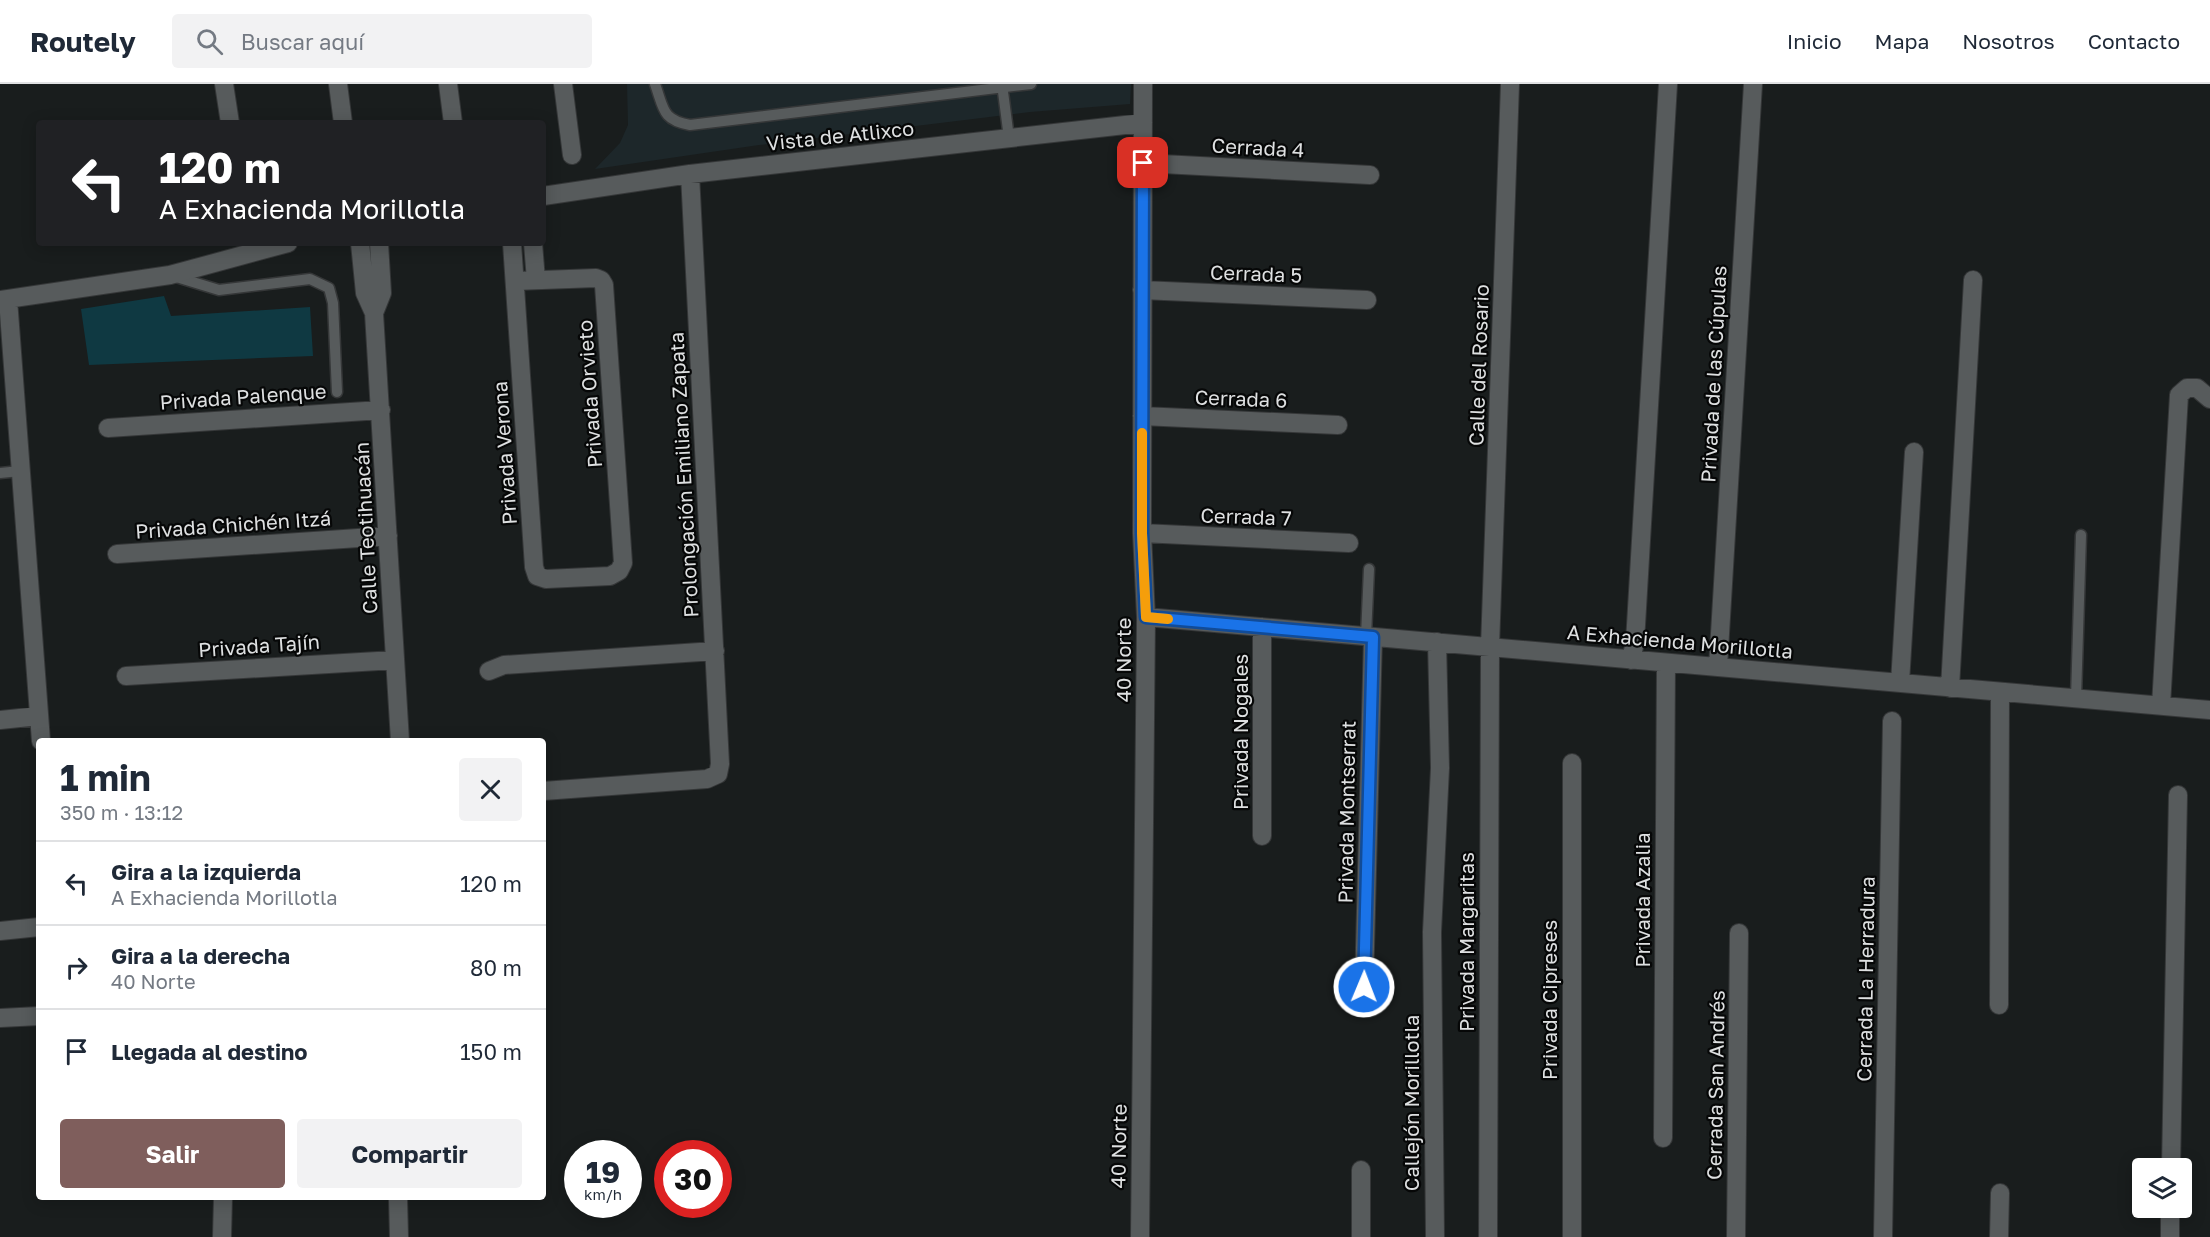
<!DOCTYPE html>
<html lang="es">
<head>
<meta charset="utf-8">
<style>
	:root { --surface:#fff; --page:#f2f2f3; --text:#1f2937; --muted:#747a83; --line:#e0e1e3; --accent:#7f5e5c }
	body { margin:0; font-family:"Golos Text",sans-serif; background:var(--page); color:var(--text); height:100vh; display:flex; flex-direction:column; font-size:22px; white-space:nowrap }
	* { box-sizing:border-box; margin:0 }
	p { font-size:20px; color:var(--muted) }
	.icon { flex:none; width:33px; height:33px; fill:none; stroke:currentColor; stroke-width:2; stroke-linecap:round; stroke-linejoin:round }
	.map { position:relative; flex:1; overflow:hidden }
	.details { position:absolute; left:36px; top:654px; width:510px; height:462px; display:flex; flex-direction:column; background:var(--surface); border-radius:6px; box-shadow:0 3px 15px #0003 }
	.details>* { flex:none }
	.banner { position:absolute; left:36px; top:36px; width:510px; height:126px; border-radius:6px; box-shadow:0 3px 15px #0003; background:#202124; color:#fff; overflow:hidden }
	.fabs { position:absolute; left:2132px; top:1074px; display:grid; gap:12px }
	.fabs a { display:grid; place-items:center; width:60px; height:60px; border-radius:6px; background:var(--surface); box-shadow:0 3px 15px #0003; font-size:30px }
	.speed { position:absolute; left:564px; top:1056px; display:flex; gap:12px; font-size:30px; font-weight:700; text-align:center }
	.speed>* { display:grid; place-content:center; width:78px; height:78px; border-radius:50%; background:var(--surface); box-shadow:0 3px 15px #0003; line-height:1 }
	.speed small { font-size:15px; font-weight:400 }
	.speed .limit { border:9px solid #d22; background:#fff; color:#111 }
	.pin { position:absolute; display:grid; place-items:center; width:51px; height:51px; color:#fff; margin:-26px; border-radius:12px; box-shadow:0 3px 9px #0006 }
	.me { position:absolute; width:66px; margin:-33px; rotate:1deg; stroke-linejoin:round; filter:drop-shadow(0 0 4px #0008) }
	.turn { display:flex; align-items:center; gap:21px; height:126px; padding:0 24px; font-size:27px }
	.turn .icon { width:78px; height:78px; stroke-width:2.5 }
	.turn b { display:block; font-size:42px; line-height:51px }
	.round { display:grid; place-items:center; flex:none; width:63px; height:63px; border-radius:6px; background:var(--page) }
	.head { display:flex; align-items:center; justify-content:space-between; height:102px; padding:0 24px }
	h1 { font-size:36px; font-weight:700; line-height:45px }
	.action { display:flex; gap:12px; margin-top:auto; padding:12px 24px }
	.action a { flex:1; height:69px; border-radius:6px; background:var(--accent); color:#fff; font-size:24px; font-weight:700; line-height:69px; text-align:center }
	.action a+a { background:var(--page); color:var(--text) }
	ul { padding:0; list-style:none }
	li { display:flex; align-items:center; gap:18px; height:84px; padding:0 24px; border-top:2px solid var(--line) }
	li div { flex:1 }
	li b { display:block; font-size:22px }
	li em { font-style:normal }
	header { display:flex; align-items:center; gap:36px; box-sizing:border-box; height:84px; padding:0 30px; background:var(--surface); border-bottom:2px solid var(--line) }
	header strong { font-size:28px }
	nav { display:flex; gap:33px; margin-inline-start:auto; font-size:21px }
	.search { width:420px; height:54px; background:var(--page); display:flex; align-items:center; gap:15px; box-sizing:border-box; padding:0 21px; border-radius:6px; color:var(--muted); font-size:22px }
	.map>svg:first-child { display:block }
</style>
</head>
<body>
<header>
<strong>Routely</strong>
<div class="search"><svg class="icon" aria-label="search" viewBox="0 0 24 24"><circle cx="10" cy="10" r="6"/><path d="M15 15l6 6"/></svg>Buscar aquí</div>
<nav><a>Inicio</a><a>Mapa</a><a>Nosotros</a><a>Contacto</a></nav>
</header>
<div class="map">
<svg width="2210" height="1153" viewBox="0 0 2210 1153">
	<rect width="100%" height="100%" fill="#191d1d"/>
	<path fill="#1d272a" d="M627,0h504l-1,20 -100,8 -271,33 -164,24 25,-26 8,-18z"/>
	<path fill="#0f3942" d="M164,212l7,20 139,-9 3,49 -224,9 -8,-56z"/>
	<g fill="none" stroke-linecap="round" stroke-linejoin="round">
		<defs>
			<path id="lane" d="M655,0c9,25 7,36 35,41l341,-41
				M1002,0l7,54
				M173,192l46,14 91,-11 19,9 4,15 4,89
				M0,389l20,-2
				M1366,552l3,-67
				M2076,614l5,-163"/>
			<path id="street" d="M224,0l6,39
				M338,0l5,39
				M448,0l5,39
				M563,0l9,71
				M1143,79l227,12
				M543,112l147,-22 453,-51
				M360,159l5,50 9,20 26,428
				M512,159l22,324 3,9 9,3 64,-3 9,-5 4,-8 -19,-278 -3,-5 -5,-2 -81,3
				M533,159l3,37
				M1142,206l225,10
				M8,215l33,442
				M0,216l170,-25 118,-32
				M374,229l8,-20 -3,-50
				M1142,332l196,9
				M108,344l273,-18
				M1142,449l207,10
				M117,470l271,-18
				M1146,533l1064,93
				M1262,543v209
				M1631,576l4,-18 33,-558
				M1718,583l35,-583
				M489,587l15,-6 211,-14
				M126,592l269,-16
				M1900,599l14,-231
				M1950,604l23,-408
				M2161,622l18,-311 8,-7h10l13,11
				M0,636l39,-4
				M543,707l164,-12 11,-5 2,-10 -30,-590
				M0,847l39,-4
				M1364,903l9,-350
				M1999,921l1,-313
				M0,934l39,-2
				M1663,1054l3,-475
				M2171,1084l7,-373
				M398,1113l1,40
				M222,1153l1,-40
				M1140,1153l6,-620 -4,-84 1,-449
				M1361,1153v-67
				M1435,1153l-3,-305 8,-164 -3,-126
				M1488,1153l2,-590 20,-563
				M1572,1153v-474
				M1736,1153l3,-304
				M1883,1153l9,-516
				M1999,1153l1,-44
				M2170,1153v-29"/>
		</defs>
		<use href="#lane" stroke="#353738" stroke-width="13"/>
		<use href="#street" stroke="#353738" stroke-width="20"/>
		<use href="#lane" stroke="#575b5c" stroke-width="10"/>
		<use href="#street" stroke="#575b5c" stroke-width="18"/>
	</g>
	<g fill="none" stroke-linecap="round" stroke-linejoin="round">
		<defs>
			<path id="route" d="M1143,79l-1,370 4,84 227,20 -9,350"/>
		</defs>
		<use href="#route" stroke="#114b97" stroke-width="15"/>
		<use href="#route" stroke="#1a73e8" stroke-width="10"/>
		<path stroke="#f59e0b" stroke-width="10" d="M1142,349v100l4,84 22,2"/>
	</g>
	<g text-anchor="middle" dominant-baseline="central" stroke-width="4.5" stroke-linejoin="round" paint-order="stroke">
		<g font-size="20" fill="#dee0e1" stroke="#060707">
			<text transform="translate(840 51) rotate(-6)">Vista de Atlixco</text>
			<text transform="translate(1258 63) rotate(3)">Cerrada 4</text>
			<text transform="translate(1256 189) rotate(2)">Cerrada 5</text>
			<text transform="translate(1478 281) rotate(-88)">Calle del Rosario</text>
			<text transform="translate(1713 290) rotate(-87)">Privada de las Cúpulas</text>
			<text transform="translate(589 310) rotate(-94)">Privada Orvieto</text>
			<text transform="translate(243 312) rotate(-4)">Privada Palenque</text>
			<text transform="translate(1241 314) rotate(2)">Cerrada 6</text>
			<text transform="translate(504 369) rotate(-94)">Privada Verona</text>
			<text transform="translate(683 391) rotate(-93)">Prolongación Emiliano Zapata</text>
			<text transform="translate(1246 432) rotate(2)">Cerrada 7</text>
			<text transform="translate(233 440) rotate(-4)">Privada Chichén Itzá</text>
			<text transform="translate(365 444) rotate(-93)">Calle Teotihuacán</text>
			<text transform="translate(1680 557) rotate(5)">A Exhacienda Morillotla</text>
			<text transform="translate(259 561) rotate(-4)">Privada Tajín</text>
			<text transform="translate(1123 576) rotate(-90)">40 Norte</text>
			<text transform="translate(1240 648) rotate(-90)">Privada Nogales</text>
			<text transform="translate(1346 728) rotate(-89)">Privada Montserrat</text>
			<text transform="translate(1642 816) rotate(-90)">Privada Azalia</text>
			<text transform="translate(1466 858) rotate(-90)">Privada Margaritas</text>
			<text transform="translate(1865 895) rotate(-89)">Cerrada La Herradura</text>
			<text transform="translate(1549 916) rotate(-90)">Privada Cipreses</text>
			<text transform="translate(1715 1001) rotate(-89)">Cerrada San Andrés</text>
			<text transform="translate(1411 1019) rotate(-90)">Callejón Morillotla</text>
			<text transform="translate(1118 1062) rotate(-89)">40 Norte</text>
		</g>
	</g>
</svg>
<div class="fabs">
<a><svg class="icon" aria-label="layers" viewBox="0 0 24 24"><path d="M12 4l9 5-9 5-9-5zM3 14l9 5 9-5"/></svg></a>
</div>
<div class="speed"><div>19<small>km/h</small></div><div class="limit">30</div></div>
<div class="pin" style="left:1143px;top:79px;background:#d93025"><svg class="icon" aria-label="arrive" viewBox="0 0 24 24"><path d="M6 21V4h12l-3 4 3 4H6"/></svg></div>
<svg class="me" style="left:1364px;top:903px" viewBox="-20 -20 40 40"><circle r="17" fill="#1a73e8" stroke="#fff" stroke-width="3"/><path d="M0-11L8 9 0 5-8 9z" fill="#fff"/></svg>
<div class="banner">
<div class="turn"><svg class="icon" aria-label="left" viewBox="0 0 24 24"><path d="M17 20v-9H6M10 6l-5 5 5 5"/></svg><div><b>120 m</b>A Exhacienda Morillotla</div></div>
</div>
<section class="details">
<div class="head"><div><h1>1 min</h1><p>350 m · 13:12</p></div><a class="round"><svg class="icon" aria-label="close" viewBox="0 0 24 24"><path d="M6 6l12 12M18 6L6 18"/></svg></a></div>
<ul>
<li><svg class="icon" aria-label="left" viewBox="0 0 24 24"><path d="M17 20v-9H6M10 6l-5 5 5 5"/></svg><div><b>Gira a la izquierda</b><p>A Exhacienda Morillotla</p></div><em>120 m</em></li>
<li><svg class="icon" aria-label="right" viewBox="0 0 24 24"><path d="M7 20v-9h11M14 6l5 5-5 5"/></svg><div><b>Gira a la derecha</b><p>40 Norte</p></div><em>80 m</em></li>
<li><svg class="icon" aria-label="arrive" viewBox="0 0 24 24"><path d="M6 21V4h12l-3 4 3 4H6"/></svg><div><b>Llegada al destino</b></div><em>150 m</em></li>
</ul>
<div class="action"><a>Salir</a><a>Compartir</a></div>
</section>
</div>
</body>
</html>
